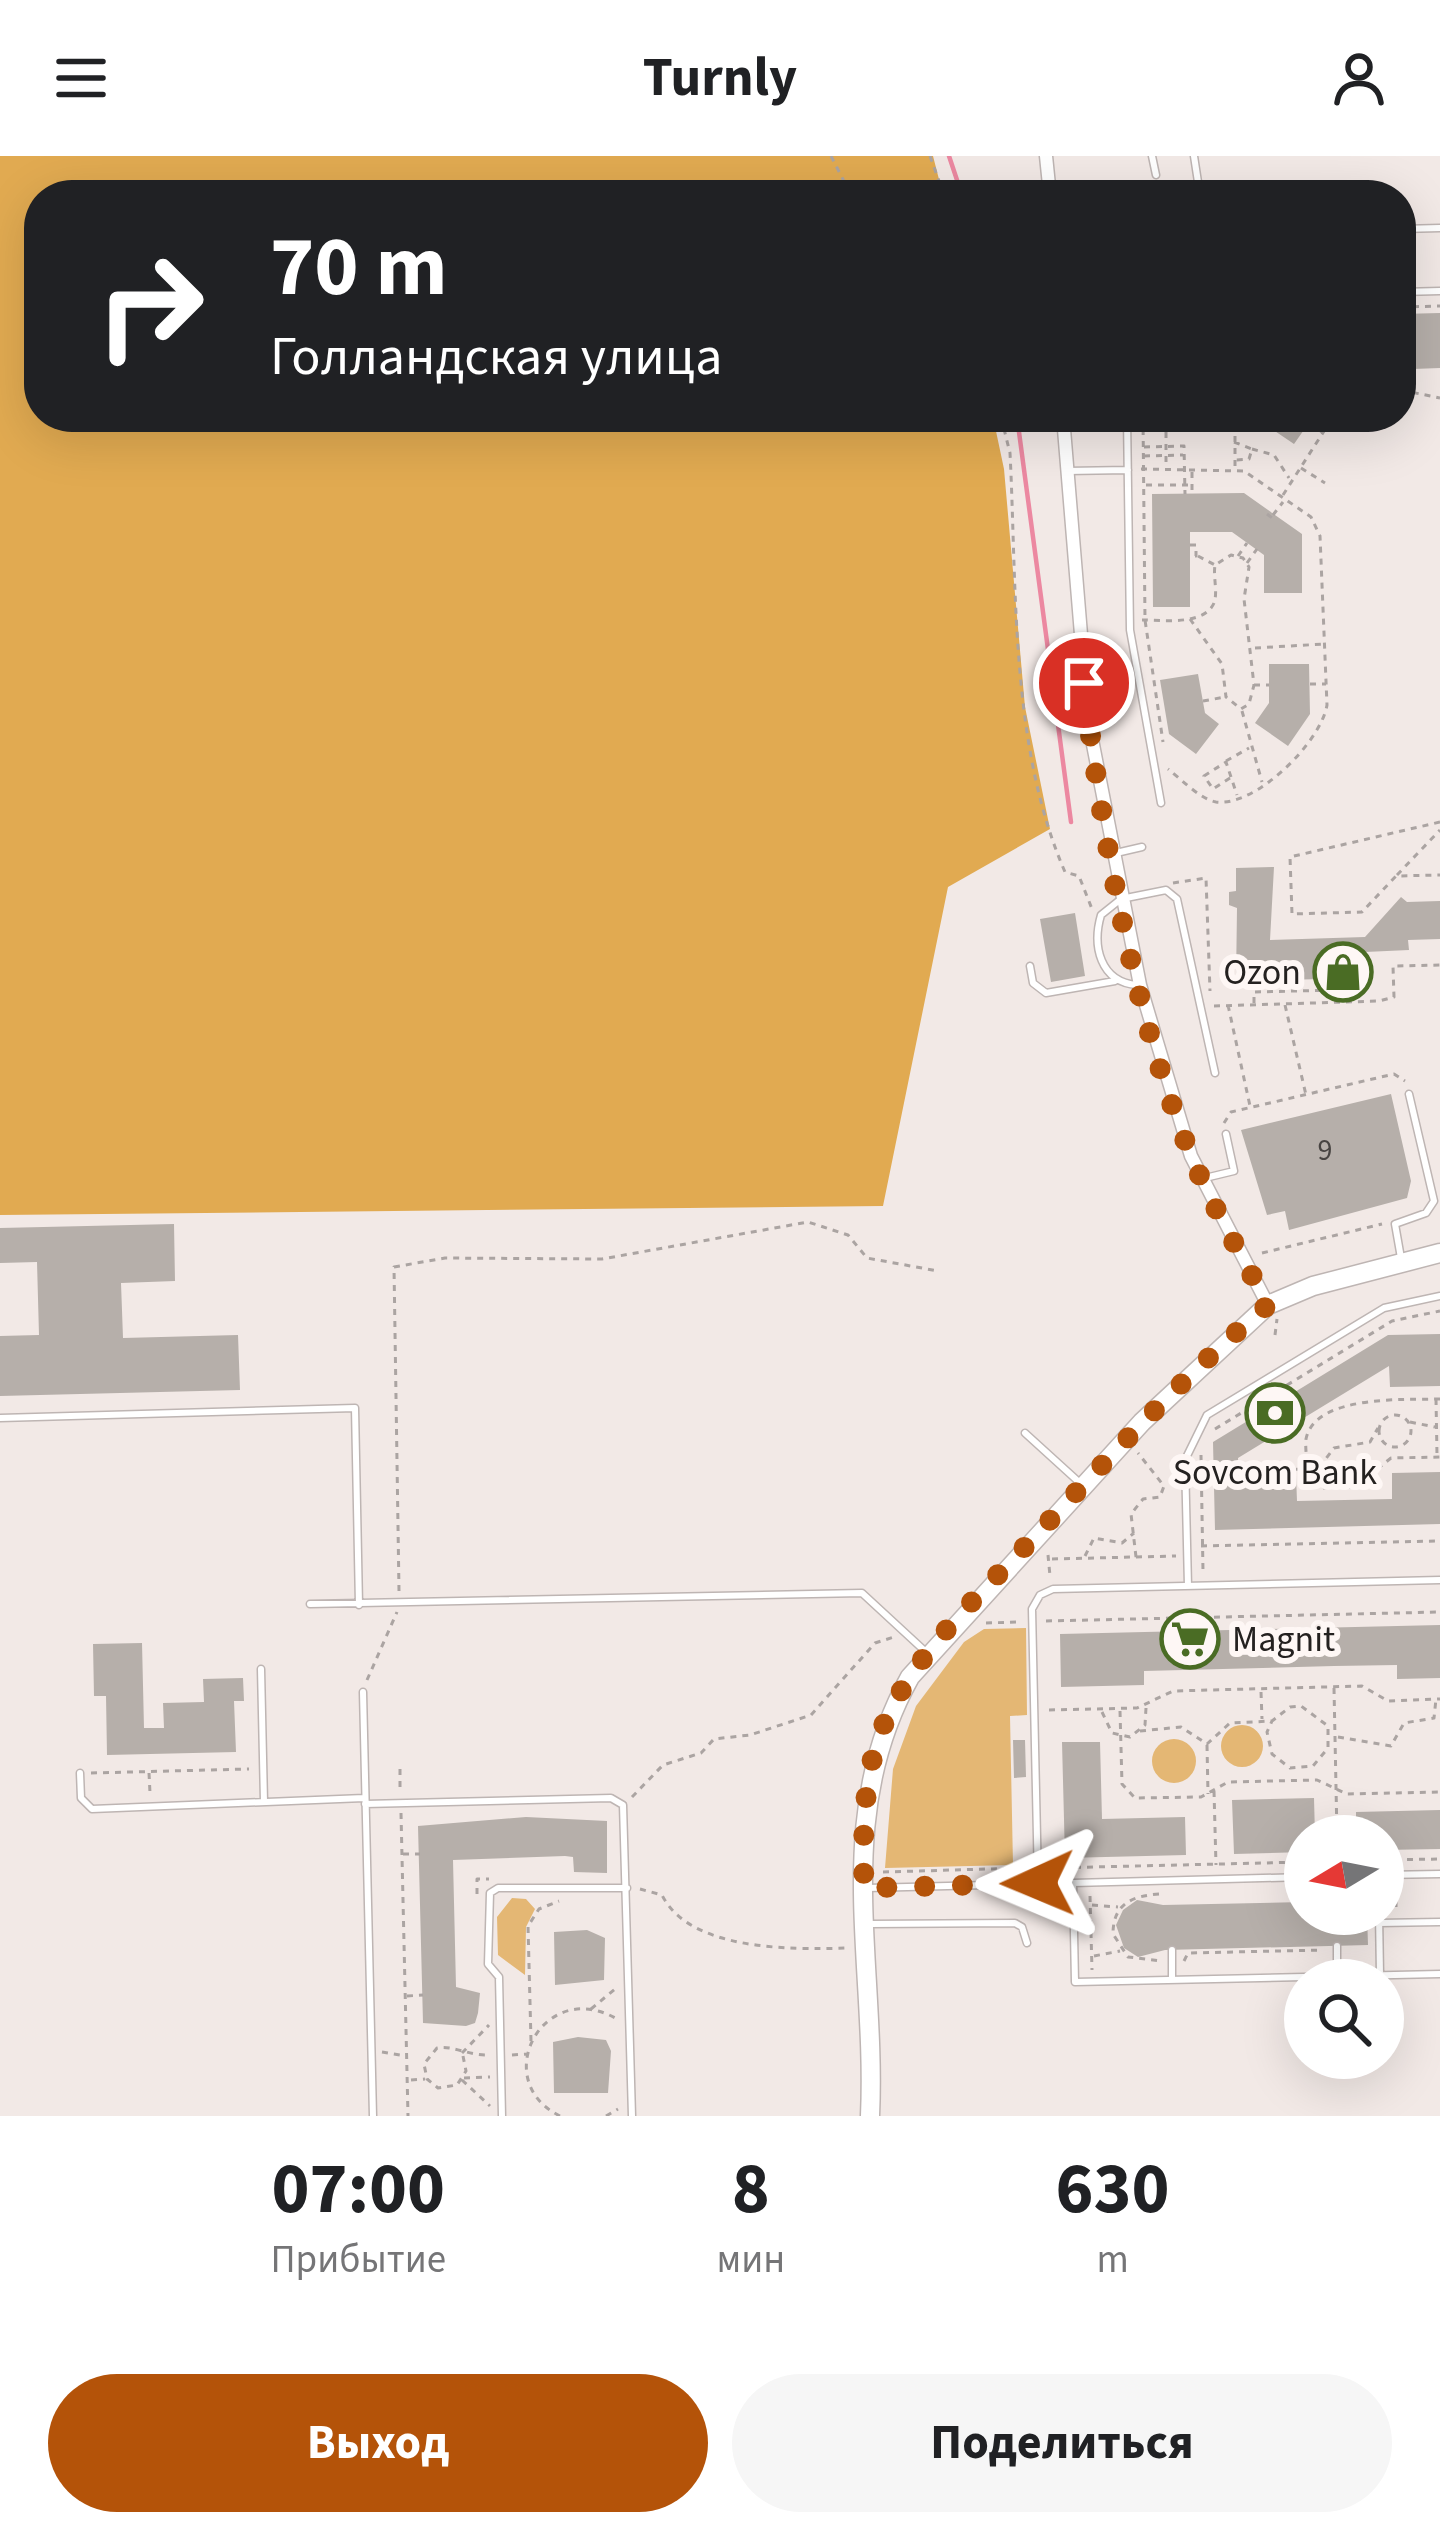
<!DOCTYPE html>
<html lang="ru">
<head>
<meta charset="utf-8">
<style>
	:root { --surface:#fff; --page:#f6f6f6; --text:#202124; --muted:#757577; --accent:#b45309 }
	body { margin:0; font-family:"Source Sans 3",sans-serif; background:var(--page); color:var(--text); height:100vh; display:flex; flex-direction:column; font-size:45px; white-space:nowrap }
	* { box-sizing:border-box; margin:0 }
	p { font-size:39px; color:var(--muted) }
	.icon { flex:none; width:66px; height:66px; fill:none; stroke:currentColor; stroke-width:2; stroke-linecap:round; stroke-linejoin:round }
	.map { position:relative; height:1960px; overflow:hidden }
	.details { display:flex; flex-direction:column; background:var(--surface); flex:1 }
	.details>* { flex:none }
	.hud { position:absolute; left:24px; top:24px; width:1392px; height:252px; border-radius:48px; box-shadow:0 12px 48px #0002; background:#202124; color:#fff; overflow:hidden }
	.needle { width:78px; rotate:260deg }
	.fabs { position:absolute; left:1284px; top:1659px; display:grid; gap:24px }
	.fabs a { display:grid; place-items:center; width:120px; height:120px; border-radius:50%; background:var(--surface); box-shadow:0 12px 48px #0002; font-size:60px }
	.pin { position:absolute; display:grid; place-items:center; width:102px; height:102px; color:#fff; margin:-51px; border:6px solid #fff; border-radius:50%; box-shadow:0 3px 12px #0007 }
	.me { position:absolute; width:132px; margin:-66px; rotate:269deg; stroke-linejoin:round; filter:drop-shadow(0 0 9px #0008) }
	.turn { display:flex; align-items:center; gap:42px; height:252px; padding:0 48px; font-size:54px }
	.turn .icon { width:156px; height:156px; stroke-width:2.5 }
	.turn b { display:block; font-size:84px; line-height:102px }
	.eta { display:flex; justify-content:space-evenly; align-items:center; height:204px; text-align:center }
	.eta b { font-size:72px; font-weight:700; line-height:84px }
	.action { display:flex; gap:24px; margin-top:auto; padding:24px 48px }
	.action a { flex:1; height:138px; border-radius:72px; background:var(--accent); color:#fff; font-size:48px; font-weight:700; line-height:138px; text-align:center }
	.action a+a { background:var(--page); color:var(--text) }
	header { display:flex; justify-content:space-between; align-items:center; height:156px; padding:0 48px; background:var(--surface); font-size:54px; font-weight:700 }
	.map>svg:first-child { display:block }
</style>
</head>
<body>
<header><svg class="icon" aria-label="menu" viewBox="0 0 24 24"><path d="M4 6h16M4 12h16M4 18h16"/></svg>Turnly<svg class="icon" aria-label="person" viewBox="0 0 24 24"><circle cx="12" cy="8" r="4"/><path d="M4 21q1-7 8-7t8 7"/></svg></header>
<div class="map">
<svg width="1440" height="1960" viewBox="0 0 1440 1960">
	<rect width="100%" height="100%" fill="#f2e9e6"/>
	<path fill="#e4b774" d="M1026,1472l1,87 -17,1 3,149 -128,3 8,-99 23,-63 48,-64 20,-13z
		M1221 1590a21 21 0 1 1 42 0a21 21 0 1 1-42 0Z
		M1152 1605a22 22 0 1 1 44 0a22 22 0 1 1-44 0Z
		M512,1742l14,1 9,10 -9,18 -1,48 -27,-20 -1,-38z"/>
	<path fill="#e1aa51" d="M0,0h933l10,39h-904v222h954l11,52 21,238 25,122 -102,58 -65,319 -883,9z"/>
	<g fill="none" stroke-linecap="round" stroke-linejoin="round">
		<path stroke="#ec88a1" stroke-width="4.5" d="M949,0l13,39
			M1017,261l54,405"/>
	</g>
	<path fill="#b6afaa" d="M1440,157v55l-27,1v-21l-12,1v-35z
		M1147,261h37v14l-37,1z
		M1267,261h46l-19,27 -31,-21z
		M1244,337l58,41v59h-38v-38l-32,-23h-42v75h-37l-1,-113z
		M1269,508h40l1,50 -22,32 -33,-23 14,-20z
		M1198,518l7,39 14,11 -23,30 -27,-20 -9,-54z
		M1274,711l-4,73 95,-3 36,-40 6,5 33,-1v38l-32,1 1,10 -44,2 1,26 -130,3 1,-73 -8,-3v-13l7,-1v-23z
		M1075,757l10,63 -34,6 -11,-63z
		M1391,938l20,87 -4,17 -118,32 -4,-19 -18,4 -26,-85z
		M174,1068l1,57 -54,2 2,55 115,-3 2,55 -240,6v-60l39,-1 -2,-73 -37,1v-35z
		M1440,1178v52l-50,1 -1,-21 -151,92 1,18 57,-1 1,26 95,-2v-26l48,-1v52l-225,6 -2,-88 175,-107z
		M1440,1469v53l-43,1v-14l-63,1 -190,5v14l-83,2 -1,-53z
		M142,1487l2,85h20l-1,-25 41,-1 -1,-23 40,-1 1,23h-10l2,51 -129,3 -1,-59h-12l-1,-52z
		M1013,1584h12l1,37 -12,1z
		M1062,1586h38l2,77 83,-2 1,38 -121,3z
		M1314,1642l1,38h-10v16l-71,2 -2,-54z
		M1440,1654v39l-57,1v-14h-27v-24z
		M526,1661l81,4v52l-33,-1 -1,-15 -8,-1 -112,4 3,127 24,6 -2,20 -3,10 -9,3 -43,-3 -5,-197z
		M1137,1744l26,5 142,-3v12h62l1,31 -203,5 -27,7 -14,-9 -8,-23 7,-15z
		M587,1774l18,8 -1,42 -49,5 -1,-53z
		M578,1881l28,3 5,11 -3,42h-54l-1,-51z"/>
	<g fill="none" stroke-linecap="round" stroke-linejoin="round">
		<defs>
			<path id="lane" d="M1152,0l4,19
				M1194,0l6,39
				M1401,73l39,-1
				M1401,136l39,-1
				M1127,261l3,213 31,173
				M1066,315l62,-1
				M1116,697l26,-6
				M1030,810l3,17 13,10 69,-12
				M1137,829c-37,-3 -45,-39 -36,-70l20,-16 45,-9 11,9 38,174
				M1205,1022l29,-7 -8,-37
				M1401,1102l-6,-34 31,-11 8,-12 -25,-107
				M0,1262l355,-10 4,197
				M1025,1277l55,50
				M1188,1430l-3,-126 22,-45 177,-107 56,-12
				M310,1448l552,-11 65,60
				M261,1513l3,133
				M363,1536l10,424
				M80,1617l1,25 11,11 272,-11
				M365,1648l246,-6 12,7 9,311
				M1383,1719l57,-1
				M1305,1721l-232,6 2,99 365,-8
				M1038,1727l-6,-274 8,-14 13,-6 387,-9
				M867,1732l206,-5
				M1379,1758l1,61
				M1379,1767l61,-1
				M870,1768l145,-1 7,4 5,16
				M1337,1790v30
				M1172,1794v30
				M502,1960l-3,-139 -11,-13 2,-71 8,-5h129"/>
			<path id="street" d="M1046,0l4,39
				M1063,261l25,302 52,266 51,171 77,149"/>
			<path id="secondary" d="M870,1960c7,-153 -39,-298 40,-439l232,-255 126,-117 45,-19 127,-33"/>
		</defs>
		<use href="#lane" stroke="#beb5b3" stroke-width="9"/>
		<use href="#street" stroke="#beb5b3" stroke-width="15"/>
		<use href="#secondary" stroke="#beb5b3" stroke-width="21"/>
		<path stroke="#aba4a2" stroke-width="3" stroke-dasharray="6 6" stroke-linecap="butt" d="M831,0l20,39
			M930,0l14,39
			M1401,151l39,-1
			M1401,195l1,13
			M1401,234l39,8
			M1001,261l9,36c7,137 0,293 55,419l14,4 13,33
			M1143,261l2,203 18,122
			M1216,261l9,10h11
			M1309,267l13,9
			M1166,276v34
			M1234,286l18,7 -3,10 -13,1
			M1144,291l40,-1 1,48
			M1252,293l22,6 15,23
			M1144,300l39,-1
			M1235,310v-35l12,-14
			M1301,312l24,15
			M1141,313l103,2 67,46 9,19 7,169c-6,37 -71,102 -111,97 -16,-3 -35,-23 -48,-33
			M1192,316v22
			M1146,329h46
			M1283,339l50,-78
			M1267,358l9,7
			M1273,359l10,-13
			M1190,389h6v11h-6
			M1198,400l17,9
			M1238,400l9,-13
			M1247,407l10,-14
			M1142,464c20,0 62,6 72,-17 4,-11 -1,-26 1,-38l16,-10 12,3 6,9 -5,32 10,86 -5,19 -8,5 -15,-12 -4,-33 -32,-45
			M1255,492l69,-4
			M1310,528h16
			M1254,529h15
			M1203,545l22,-4
			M1242,555l20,71
			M1226,605l23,-13
			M1230,622l-17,11 -9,-13 22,-14 11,33
			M1440,666l-150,35 2,57 70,-2 34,-36 44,-1
			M1397,719l43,-45
			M1173,727l33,-5 4,113
			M1254,847v-11l84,-2 5,8
			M1228,849l22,101
			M1285,849l21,90
			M1214,850l165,-5 15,-4 -1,-31 47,-1
			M1224,967l7,-11 163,-38 11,7
			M1262,1097l120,-29
			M1275,1179l2,-16
			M1436,1243l1,56
			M1440,1243c-33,1 -125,-5 -134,40 -1,8 1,20 1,29l17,20 31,-1 36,-29 49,-1
			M1379 1275a16 16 0 1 1 32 0a16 16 0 1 1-32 0Z
			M1410,1266l25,5
			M1215,1273l177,-108 48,-10
			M1201,1299l2,116
			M1248,1314l70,-1 16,-21 36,-6 8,-14
			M1201,1390l239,-5
			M1048,1399l2,21
			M1085,1400l9,-18 28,5 12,-10
			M1136,1401l-5,-43 12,-15 17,-2 4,-11 -26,-33
			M1052,1403l124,-3
			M399,1435l-5,-324 51,-9 157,1 206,-37 40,13 19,23 71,13
			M1046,1465l394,-9
			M986,1467l32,-1
			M367,1524l30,-68
			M1334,1532l3,148
			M1261,1536l1,27
			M1049,1554l88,-2 36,-17 189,-5 26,15 52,-2
			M1120,1555l2,73 13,14 66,-1 27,-15 89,-2 30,14 93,-2
			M1102,1556l10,21 18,4 15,-12 1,-17
			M1140,1575l41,-4 26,17 23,-21 42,-2 18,-14 11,-1 27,20v22l-15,18 -23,2 -18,-14 -5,-22 5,-11
			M1338,1581l53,9 13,-23 30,-5 2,-19
			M1207,1589l1,49
			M400,1613v22
			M91,1617l158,-4
			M149,1617l1,20
			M1214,1635l2,74
			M632,1641l31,-32 38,-12 13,-14 36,-4 61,-20 64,-72 19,-6
			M401,1657l7,303
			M403,1698h17
			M1383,1704l57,-1
			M1051,1712l254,-6
			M883,1716l140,-4
			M640,1733l22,6c27,55 127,55 183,53
			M1396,1733v20
			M477,1738v-15h12
			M1159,1738c-26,2 -46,9 -46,40l15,23 34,4
			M1090,1740l2,74
			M1092,1749l26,2
			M1094,1800l26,-5
			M1184,1805l4,-8 135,-3
			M407,1840l16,-1
			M591,1853l24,-20
			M531,1885l-3,-115 11,-17 20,-8
			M382,1896l24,4
			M462,1897l27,-28
			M512,1899l15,-1
			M463,1900l3,15 -9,14 -19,3 -11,-9 -3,-15 13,-16c16,-3 32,8 53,7
			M464,1922l26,-1
			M411,1924l14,-1
			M462,1924l28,26
			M560,1960c-72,-35 -17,-140 57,-97
			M606,1960l12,-7"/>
		<use href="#lane" stroke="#fff" stroke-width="6"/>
		<use href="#street" stroke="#fff" stroke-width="12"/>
		<use href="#secondary" stroke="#fff" stroke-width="18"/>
	</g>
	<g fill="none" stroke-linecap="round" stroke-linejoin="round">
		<path stroke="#b45309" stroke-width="21" stroke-dasharray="0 37.8" d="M1038,1727l-174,5c-1,-54 -2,-114 20,-164 32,-73 96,-129 149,-186 76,-80 150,-162 235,-233 -26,-49 -55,-97 -76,-147 -57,-138 -91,-326 -108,-475"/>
	</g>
	<defs>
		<symbol id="shop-ring" viewBox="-11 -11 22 22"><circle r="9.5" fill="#fef7f5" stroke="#4a6c24" stroke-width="1.5"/><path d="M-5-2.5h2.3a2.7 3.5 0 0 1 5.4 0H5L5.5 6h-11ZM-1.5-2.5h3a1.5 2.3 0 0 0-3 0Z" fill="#4a6c24"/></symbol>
		<symbol id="bank-ring" viewBox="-11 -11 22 22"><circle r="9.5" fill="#fef7f5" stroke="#4a6c24" stroke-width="1.5"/><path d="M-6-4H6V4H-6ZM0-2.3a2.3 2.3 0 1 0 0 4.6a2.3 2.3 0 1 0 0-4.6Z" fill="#4a6c24"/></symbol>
		<symbol id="supermarket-ring" viewBox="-11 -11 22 22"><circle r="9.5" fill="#fef7f5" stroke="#4a6c24" stroke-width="1.5"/><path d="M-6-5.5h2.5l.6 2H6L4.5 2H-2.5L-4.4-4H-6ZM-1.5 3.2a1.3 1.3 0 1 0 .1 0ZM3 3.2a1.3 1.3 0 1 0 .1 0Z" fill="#4a6c24"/></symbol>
	</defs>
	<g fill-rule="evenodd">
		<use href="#shop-ring" x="1310" y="783" width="66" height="66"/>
		<use href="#bank-ring" x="1242" y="1224" width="66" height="66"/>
		<use href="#supermarket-ring" x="1157" y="1450" width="66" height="66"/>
	</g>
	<g text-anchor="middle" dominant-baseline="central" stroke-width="12" stroke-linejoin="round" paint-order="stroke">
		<g font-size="30" fill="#484442">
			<text x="1325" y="994">9</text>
		</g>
		<g font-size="36" fill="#242120" stroke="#fef7f5" text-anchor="end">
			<text x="1301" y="816">Ozon</text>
			<text x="1275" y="1316" text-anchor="middle">Sovcom Bank</text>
			<text x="1232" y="1483" text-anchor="start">Magnit</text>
		</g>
	</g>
</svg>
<div class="fabs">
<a><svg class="needle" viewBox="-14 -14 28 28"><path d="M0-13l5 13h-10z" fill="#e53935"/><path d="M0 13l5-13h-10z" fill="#757577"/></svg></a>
<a><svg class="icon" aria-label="search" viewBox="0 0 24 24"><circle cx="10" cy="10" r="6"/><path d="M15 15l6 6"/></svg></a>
</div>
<div class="pin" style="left:1084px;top:527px;background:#d93025"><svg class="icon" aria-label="arrive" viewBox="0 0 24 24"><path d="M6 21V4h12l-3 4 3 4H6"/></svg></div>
<svg class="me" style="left:1038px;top:1727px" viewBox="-20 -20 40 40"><path d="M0-17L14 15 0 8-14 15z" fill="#b45309" stroke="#fff" stroke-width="4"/></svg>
<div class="hud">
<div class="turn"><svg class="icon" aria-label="right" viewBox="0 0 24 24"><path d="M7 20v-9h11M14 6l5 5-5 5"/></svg><div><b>70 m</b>Голландская улица</div></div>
</div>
</div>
<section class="details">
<div class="eta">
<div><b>07:00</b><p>Прибытие</p></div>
<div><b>8</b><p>мин</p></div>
<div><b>630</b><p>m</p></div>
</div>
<div class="action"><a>Выход</a><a>Поделиться</a></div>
</section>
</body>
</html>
